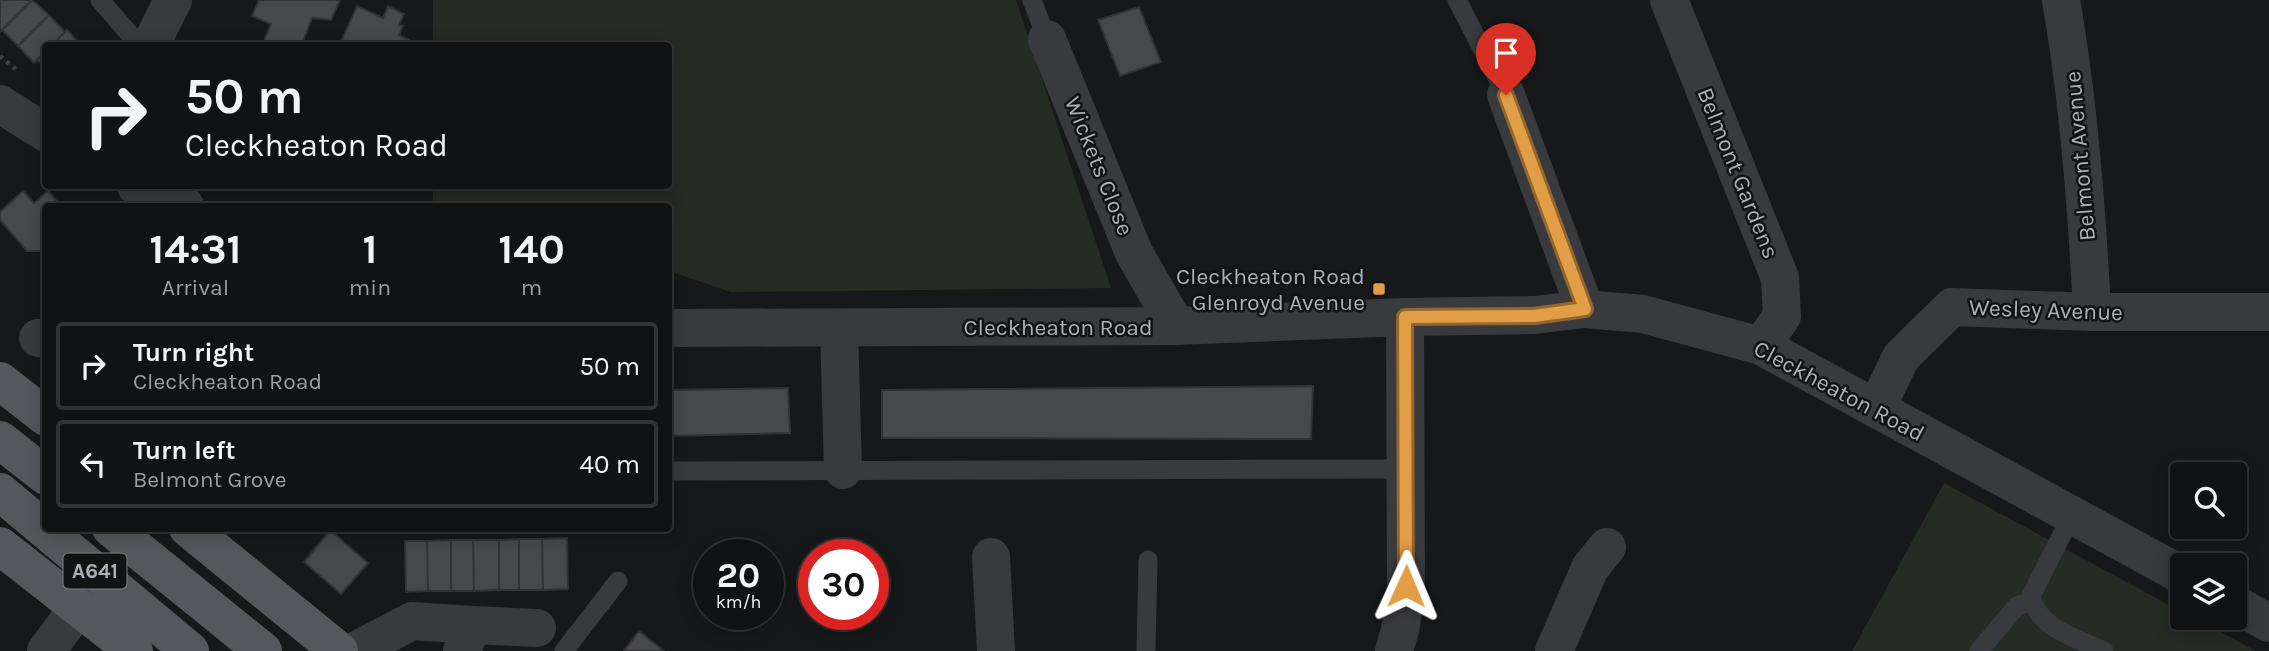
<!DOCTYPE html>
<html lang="en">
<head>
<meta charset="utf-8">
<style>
	:root { --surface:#111213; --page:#1e2021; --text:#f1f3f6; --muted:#9c9ea0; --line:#303233 }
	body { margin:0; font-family:Karla,sans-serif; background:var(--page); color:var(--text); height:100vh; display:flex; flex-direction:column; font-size:26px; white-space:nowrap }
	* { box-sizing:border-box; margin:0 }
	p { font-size:23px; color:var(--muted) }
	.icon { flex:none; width:38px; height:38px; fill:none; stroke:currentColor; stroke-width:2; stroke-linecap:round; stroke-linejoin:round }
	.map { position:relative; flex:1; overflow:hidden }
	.panel { position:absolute; left:42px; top:203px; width:630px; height:329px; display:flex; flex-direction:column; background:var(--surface); border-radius:7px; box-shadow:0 4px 18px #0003,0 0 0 2px var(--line) }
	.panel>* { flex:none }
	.banner { position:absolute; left:42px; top:42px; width:630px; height:147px; border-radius:7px; box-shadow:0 4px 18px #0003,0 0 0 2px var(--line); background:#111213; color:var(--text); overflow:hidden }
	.buttons { position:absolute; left:2170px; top:462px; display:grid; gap:14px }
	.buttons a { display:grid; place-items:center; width:77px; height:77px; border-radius:7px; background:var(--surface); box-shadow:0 4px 18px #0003,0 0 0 2px var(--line); font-size:35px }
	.speed { position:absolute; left:693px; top:539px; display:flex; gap:14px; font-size:35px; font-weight:700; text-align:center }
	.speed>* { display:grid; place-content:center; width:91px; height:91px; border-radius:50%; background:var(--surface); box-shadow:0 4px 18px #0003,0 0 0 2px var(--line); line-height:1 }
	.speed small { font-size:18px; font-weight:400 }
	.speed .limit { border:10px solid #d22; background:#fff; color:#111 }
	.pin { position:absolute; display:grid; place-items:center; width:60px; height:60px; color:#fff; margin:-72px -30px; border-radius:50% 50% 50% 0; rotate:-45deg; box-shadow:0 0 7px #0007 }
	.pin .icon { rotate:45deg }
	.me { position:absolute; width:77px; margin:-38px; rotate:1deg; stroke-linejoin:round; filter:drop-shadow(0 0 5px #0008) }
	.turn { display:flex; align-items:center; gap:24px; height:147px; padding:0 28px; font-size:32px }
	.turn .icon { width:91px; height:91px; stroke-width:2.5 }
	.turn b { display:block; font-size:49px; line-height:60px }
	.eta { display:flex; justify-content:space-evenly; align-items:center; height:119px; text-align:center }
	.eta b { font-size:42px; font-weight:700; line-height:49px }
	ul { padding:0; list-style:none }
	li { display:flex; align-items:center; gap:21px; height:88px; margin:0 14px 10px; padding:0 14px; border:4px solid var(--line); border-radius:7px }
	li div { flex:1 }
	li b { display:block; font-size:26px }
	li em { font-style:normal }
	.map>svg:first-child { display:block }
</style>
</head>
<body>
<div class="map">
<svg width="2269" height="651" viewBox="0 0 2269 651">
	<rect width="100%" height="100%" fill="#171819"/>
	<path fill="#242c24" d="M433,0h583l95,288 -380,4 -62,-21 -1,-65h-235v-20h235v-140l-235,-1z
		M1944,483l238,129v6h12l62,33h-404z"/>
	<path fill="#47484c" stroke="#323235" stroke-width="2" d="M0,0h32l-32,32z
		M32,0l17,15 -31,31 -16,-16z
		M259,0h81l-9,20 -19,-2 -11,28h-39l9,-22 -19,-8z
		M357,6l26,12 5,-12 16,8 -5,11 4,1 -4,9 10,5 -2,6h-68z
		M1139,7l22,55 -41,14 -22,-56z
		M49,15l16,17 -14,14h-5v5l-12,12 -16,-17z
		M67,30l15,16h-31z
		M46,51v17l-9,-8z
		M23,191l11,12 14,-12 13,15h-15v45h-19l-27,-31v-8z
		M1313,386l-2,53 -429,-1v-48z
		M788,388l2,45 -122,3v-46z
		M330,530l38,33 -27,31 -37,-32z
		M567,538l1,51 -25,1 -1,-51z
		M519,539v51h-20v-50z
		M519,539h23l1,51h-24z
		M451,540v51h-23l-1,-50z
		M451,540h22l1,51h-23z
		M473,540h26v50l-25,1z
		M405,541h22l1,50 -22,1z
		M639,631l25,20h-40z"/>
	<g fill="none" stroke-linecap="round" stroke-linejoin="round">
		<path stroke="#3f4145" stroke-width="4.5" stroke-dasharray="3.5 5" stroke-linecap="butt" d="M0,56l18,15"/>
		<path stroke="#393a3e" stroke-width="19" d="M100,0l40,46
			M1032,0l15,39
			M1457,0l49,95
			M668,471l739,-2
			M2072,515l-41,81c7,33 46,42 73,55
			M564,651l54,-70
			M1146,651l2,-91
			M1979,651l38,-45 15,-5"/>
		<path stroke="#393a3e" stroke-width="38" d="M1669,0l111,278 2,38 -21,30
			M2061,0c18,103 26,208 31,312
			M1047,39l87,214 42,73
			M150,46l23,-46
			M1506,95l79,214
			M839,328l4,142
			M38,338h8
			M1876,409l25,-52 51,-50 140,5h177
			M991,557l5,94
			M472,625l65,3
			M46,651l33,-44
			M355,651l57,-30 60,4 -10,26
			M1394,651l7,-25 5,-40 -1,-269
			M1554,651l36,-83 17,-21"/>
		<path stroke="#393a3e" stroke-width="38" d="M0,104l46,29
			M136,186l49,20
			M668,328l508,-2 229,-9 129,-2 51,-6 58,5 118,32 421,229
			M2235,604l34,19"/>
		<path stroke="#55575d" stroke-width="38" d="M0,381l46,36
			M0,440l46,36
			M0,492l190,159
			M111,528l152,123
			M188,528l151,123
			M0,546l134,105"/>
	</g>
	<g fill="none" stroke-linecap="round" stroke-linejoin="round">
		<defs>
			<path id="route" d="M1406,586l-1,-269 129,-1 51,-7 -79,-214"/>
		</defs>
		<use href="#route" stroke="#93672e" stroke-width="18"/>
		<use href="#route" stroke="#e29e46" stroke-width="12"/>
	</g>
	<rect fill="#e29e46" stroke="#121314" stroke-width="2.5" x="1372" y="282" width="14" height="14" rx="3.5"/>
	<g text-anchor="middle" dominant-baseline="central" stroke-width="5" stroke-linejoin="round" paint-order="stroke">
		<rect fill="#121314" stroke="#7d8187" stroke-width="2" x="63.5" y="553.5" width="63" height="35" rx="5"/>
		<g font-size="21" font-weight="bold" fill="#abb0b8">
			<text x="95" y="571">A641</text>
		</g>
		<g font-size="23" fill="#abb0b8" stroke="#121314">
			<text transform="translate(2080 156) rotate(-95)">Belmont Avenue</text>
			<text transform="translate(1099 166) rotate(68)">Wickets Close</text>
			<text transform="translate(1738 173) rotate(68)">Belmont Gardens</text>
			<text transform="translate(2046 310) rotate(2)">Wesley Avenue</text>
			<text x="1058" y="327">Cleckheaton Road</text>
			<text transform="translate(1839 391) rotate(28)">Cleckheaton Road</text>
		</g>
		<g font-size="23" fill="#abb0b8" stroke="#121314" text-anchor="end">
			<text x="1365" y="276">Cleckheaton Road<tspan x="1365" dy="26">Glenroyd Avenue</tspan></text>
		</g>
	</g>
</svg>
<div class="buttons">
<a><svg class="icon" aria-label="search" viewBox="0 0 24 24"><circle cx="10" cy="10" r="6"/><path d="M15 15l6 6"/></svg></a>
<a><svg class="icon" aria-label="layers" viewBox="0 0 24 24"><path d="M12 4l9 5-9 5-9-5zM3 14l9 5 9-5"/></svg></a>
</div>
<div class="speed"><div>20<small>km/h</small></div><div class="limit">30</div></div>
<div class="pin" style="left:1506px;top:95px;background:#d93025"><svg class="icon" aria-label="arrive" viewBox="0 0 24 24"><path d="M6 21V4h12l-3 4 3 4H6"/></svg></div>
<svg class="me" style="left:1406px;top:586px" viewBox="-20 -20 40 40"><path d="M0-17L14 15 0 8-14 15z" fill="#e29e46" stroke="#fff" stroke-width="4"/></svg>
<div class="banner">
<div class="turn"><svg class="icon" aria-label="right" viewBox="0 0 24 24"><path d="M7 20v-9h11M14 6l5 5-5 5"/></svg><div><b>50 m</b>Cleckheaton Road</div></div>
</div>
<section class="panel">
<div class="eta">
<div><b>14:31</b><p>Arrival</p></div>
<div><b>1</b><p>min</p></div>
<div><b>140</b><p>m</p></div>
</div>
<ul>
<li><svg class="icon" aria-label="right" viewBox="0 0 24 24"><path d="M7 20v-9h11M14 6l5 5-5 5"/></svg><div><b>Turn right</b><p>Cleckheaton Road</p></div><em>50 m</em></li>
<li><svg class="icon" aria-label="left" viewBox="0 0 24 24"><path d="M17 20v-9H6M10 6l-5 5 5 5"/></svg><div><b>Turn left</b><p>Belmont Grove</p></div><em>40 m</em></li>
</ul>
</section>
</div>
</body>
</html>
